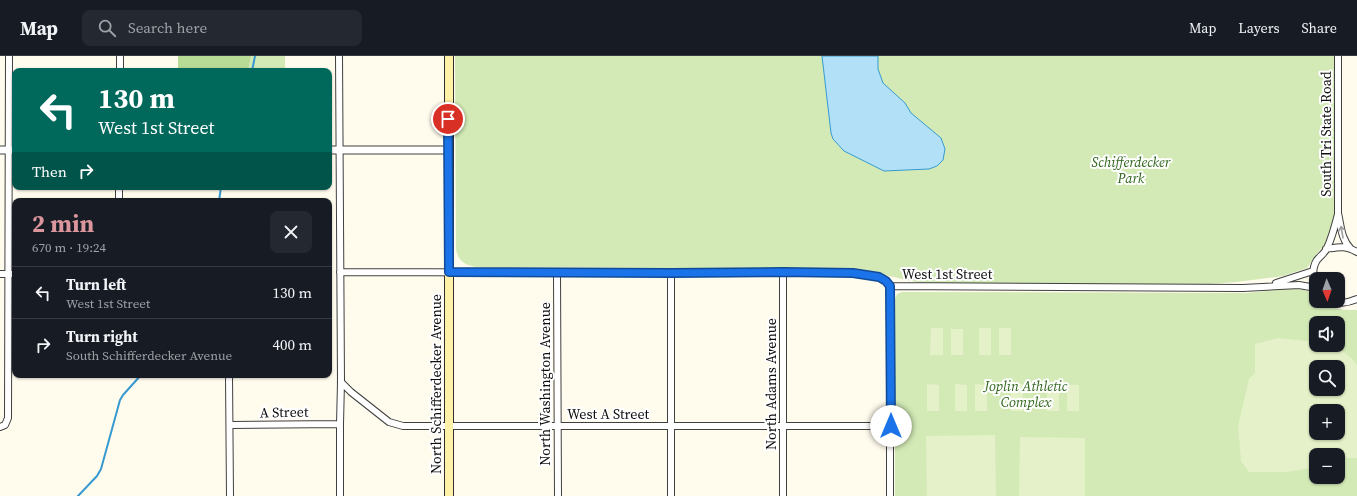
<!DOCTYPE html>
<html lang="en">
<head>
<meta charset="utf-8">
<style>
	:root { --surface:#171b24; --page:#242831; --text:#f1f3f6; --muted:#9ea1a6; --line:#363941; --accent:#db959d }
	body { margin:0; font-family:"Source Serif 4",serif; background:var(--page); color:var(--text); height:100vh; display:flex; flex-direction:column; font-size:15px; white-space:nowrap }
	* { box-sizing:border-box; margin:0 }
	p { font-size:13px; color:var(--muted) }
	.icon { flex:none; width:22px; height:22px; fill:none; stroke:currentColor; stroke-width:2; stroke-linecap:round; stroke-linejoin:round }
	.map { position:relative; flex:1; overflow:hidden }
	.drawer { position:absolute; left:12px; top:142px; width:320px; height:180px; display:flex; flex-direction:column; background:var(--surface); border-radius:8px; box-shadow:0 1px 3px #0004 }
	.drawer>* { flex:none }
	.hud { position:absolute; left:12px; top:12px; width:320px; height:122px; border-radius:8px; box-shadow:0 1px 3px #0004; background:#00695c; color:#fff; overflow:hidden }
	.needle { width:26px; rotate:178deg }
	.buttons { position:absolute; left:1309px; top:216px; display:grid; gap:8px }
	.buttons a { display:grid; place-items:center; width:36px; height:36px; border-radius:8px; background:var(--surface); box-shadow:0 1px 3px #0004; font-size:20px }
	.pin { position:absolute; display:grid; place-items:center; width:34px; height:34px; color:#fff; margin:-17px; border:2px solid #fff; border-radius:50%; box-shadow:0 1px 4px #0007 }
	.me { position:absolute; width:44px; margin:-22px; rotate:0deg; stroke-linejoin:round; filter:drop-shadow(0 0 3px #0008) }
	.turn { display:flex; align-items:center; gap:14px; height:84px; padding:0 20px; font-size:18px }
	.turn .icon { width:52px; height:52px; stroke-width:2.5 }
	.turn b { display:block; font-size:28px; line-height:34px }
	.then { display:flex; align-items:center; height:38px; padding:0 20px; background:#0003; gap:8px; font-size:15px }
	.round { display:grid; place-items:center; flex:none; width:42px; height:42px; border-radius:8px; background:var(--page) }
	.headline { display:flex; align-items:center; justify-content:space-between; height:68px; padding:0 20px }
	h1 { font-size:24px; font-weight:700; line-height:30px; color:var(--accent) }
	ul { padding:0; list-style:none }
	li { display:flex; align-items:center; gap:12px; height:52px; padding:0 20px; border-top:1px solid var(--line) }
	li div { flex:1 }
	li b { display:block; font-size:15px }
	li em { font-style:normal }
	header { display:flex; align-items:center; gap:24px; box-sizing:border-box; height:56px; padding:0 20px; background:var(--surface); border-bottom:1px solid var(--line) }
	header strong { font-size:19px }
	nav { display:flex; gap:22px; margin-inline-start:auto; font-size:14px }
	.search { width:280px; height:36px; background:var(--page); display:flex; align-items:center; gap:10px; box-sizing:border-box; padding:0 14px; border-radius:8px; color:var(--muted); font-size:15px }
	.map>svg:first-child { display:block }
</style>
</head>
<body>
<header>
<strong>Map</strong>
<div class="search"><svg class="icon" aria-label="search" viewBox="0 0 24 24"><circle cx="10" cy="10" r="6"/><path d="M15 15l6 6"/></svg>Search here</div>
<nav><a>Map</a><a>Layers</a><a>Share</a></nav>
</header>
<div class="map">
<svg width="1357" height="440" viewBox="0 0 1357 440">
	<rect width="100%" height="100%" fill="#fffbed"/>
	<path fill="#d3eab6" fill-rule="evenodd" d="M251,0h34v15h-37z
		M455,0h881v156l-2,16 -9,17 -6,6 -12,17 -24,8 -47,6 -38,3 -277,-2c-22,-4 -44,-11 -67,-14l-378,-2c-12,-2 -19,-7 -20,-19z
		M1286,233c10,0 22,-1 30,8v4c6,0 9,4 15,6 8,3 17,3 26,3v186h-462v-197l2,-5 5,-2 345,1zM1316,267h22v22h-22zM1316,311h22v22h-22zM1316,355h22v22h-22zM1316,399h22v22h-22z"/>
	<path fill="#b8db95" d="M178,0h73l-3,15h-70z"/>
	<path fill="#e5f1c8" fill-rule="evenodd" d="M931,272h12v27h-13z
		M979,272h12v27h-12z
		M999,272h12v27h-12z
		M951,273h12v26h-12z
		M1278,282l38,4v3c17,0 31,6 41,20v93h-19v-3h-22v12l-29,5h-38l-8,-11 -3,-35 11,-47 6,-6v-29zM1316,311h22v22h-22zM1316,355h22v22h-22z
		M927,328l12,1v26h-12z
		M955,328l12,1v26h-12z
		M975,328l12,1v26h-12z
		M1011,328h12v27h-12z
		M1047,329h12v26h-12z
		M1067,329h12v26h-12z
		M995,379l1,61h-69l-1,-60z
		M1020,381l65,1v58h-66z"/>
	<path fill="#b1e0f7" stroke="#369ad0" d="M822,0h56v13l5,14 22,20 6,10 30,25 4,11 -2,11 -6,6 -8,3 -45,2 -40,-20 -11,-12 -2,-6z"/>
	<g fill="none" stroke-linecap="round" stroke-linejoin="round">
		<path stroke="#369ad0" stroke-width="2" d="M252,15l3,-15
			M219,145l2,-14
			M78,440l19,-20 4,-7 19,-69 3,-5 18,-20"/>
		<defs>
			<path id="minor" d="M339,0l2,326 -1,42v72
				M1338,0v157c3,13 3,26 13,36
				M120,15v-15
				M119,145v-14
				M1326,193c13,-2 19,-4 31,3
				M340,216l306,1 137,-1 70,1 26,4 7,4 4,5 353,2 56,-3 17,3
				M557,217l1,223
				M671,217v223
				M0,218h15
				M1276,227l37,-12
				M1316,232c-3,-9 -5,-19 1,-28 3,-4 8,-7 10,-12 5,-10 8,-22 11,-34
				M1330,245c10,3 17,2 27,-2
				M229,319l1,121
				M341,326l10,10 38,30 14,4h488
				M230,369l110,-1
				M0,371l5,-2 3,-7 1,-362
				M783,440v-224
				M890,440v-210"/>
			<path id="tertiary" d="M0,94h15
				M329,94h119"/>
			<path id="secondary" d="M449,0v440"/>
		</defs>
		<use href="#minor" stroke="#404040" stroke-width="8"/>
		<use href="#tertiary" stroke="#404040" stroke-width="9"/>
		<use href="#secondary" stroke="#2f2f2f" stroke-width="10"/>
		<use href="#minor" stroke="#fff" stroke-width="6"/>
		<use href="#tertiary" stroke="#fff" stroke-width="7"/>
		<use href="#secondary" stroke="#fff1a8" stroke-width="8"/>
	</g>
	<defs><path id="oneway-shaft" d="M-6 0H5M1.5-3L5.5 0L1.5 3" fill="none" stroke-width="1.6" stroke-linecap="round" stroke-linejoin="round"/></defs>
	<use stroke="#9e9e9e" href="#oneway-shaft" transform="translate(1342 176) rotate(-100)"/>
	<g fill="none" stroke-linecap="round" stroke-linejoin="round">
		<defs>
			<path id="route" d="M448,63l1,153 222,1 112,-1 70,1 26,4 7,4 4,5 1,140"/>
		</defs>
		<use href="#route" stroke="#114b97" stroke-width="10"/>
		<use href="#route" stroke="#1a73e8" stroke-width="7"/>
	</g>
	<g text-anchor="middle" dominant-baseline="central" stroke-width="4" stroke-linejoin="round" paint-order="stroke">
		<g font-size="14" fill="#0d0d0d" stroke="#fff">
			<text transform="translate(1326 78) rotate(-90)">South Tri State Road</text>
			<text x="947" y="218">West 1st Street</text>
			<text transform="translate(436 328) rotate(-90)">North Schifferdecker Avenue</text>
			<text transform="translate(545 328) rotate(-90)">North Washington Avenue</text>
			<text transform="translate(771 328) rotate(-90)">North Adams Avenue</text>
			<text transform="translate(284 356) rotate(-1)">A Street</text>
			<text x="608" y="358">West A Street</text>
		</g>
		<g font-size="14" font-style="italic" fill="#2f661c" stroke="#fff">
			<text x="1131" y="106">Schifferdecker<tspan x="1131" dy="16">Park</tspan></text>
			<text x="1026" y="330">Joplin Athletic<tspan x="1026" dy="16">Complex</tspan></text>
		</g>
	</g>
</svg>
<div class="buttons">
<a><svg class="needle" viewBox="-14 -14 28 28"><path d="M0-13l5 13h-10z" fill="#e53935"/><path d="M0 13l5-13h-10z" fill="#9ea1a6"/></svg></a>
<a><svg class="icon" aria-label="sound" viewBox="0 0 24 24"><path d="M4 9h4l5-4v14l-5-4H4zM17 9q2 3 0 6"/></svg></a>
<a><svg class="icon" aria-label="search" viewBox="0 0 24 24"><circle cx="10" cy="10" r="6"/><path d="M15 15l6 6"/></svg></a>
<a>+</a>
<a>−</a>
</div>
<div class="pin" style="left:448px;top:63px;background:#d93025"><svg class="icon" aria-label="arrive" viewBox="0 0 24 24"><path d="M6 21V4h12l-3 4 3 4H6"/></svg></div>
<svg class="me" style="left:891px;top:370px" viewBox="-20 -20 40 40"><circle r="19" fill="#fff"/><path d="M0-13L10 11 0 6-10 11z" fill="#1a73e8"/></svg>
<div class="hud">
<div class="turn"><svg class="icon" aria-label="left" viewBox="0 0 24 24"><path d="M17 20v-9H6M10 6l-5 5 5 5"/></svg><div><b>130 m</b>West 1st Street</div></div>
<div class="then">Then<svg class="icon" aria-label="right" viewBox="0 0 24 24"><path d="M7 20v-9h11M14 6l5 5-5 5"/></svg></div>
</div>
<section class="drawer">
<div class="headline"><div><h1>2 min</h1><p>670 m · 19:24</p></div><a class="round"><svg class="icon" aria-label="close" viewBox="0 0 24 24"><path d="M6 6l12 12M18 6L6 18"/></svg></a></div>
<ul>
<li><svg class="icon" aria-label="left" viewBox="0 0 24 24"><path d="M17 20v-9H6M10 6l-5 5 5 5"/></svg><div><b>Turn left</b><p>West 1st Street</p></div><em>130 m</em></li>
<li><svg class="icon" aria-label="right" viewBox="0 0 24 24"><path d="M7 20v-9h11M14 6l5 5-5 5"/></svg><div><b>Turn right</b><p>South Schifferdecker Avenue</p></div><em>400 m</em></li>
</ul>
</section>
</div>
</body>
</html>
